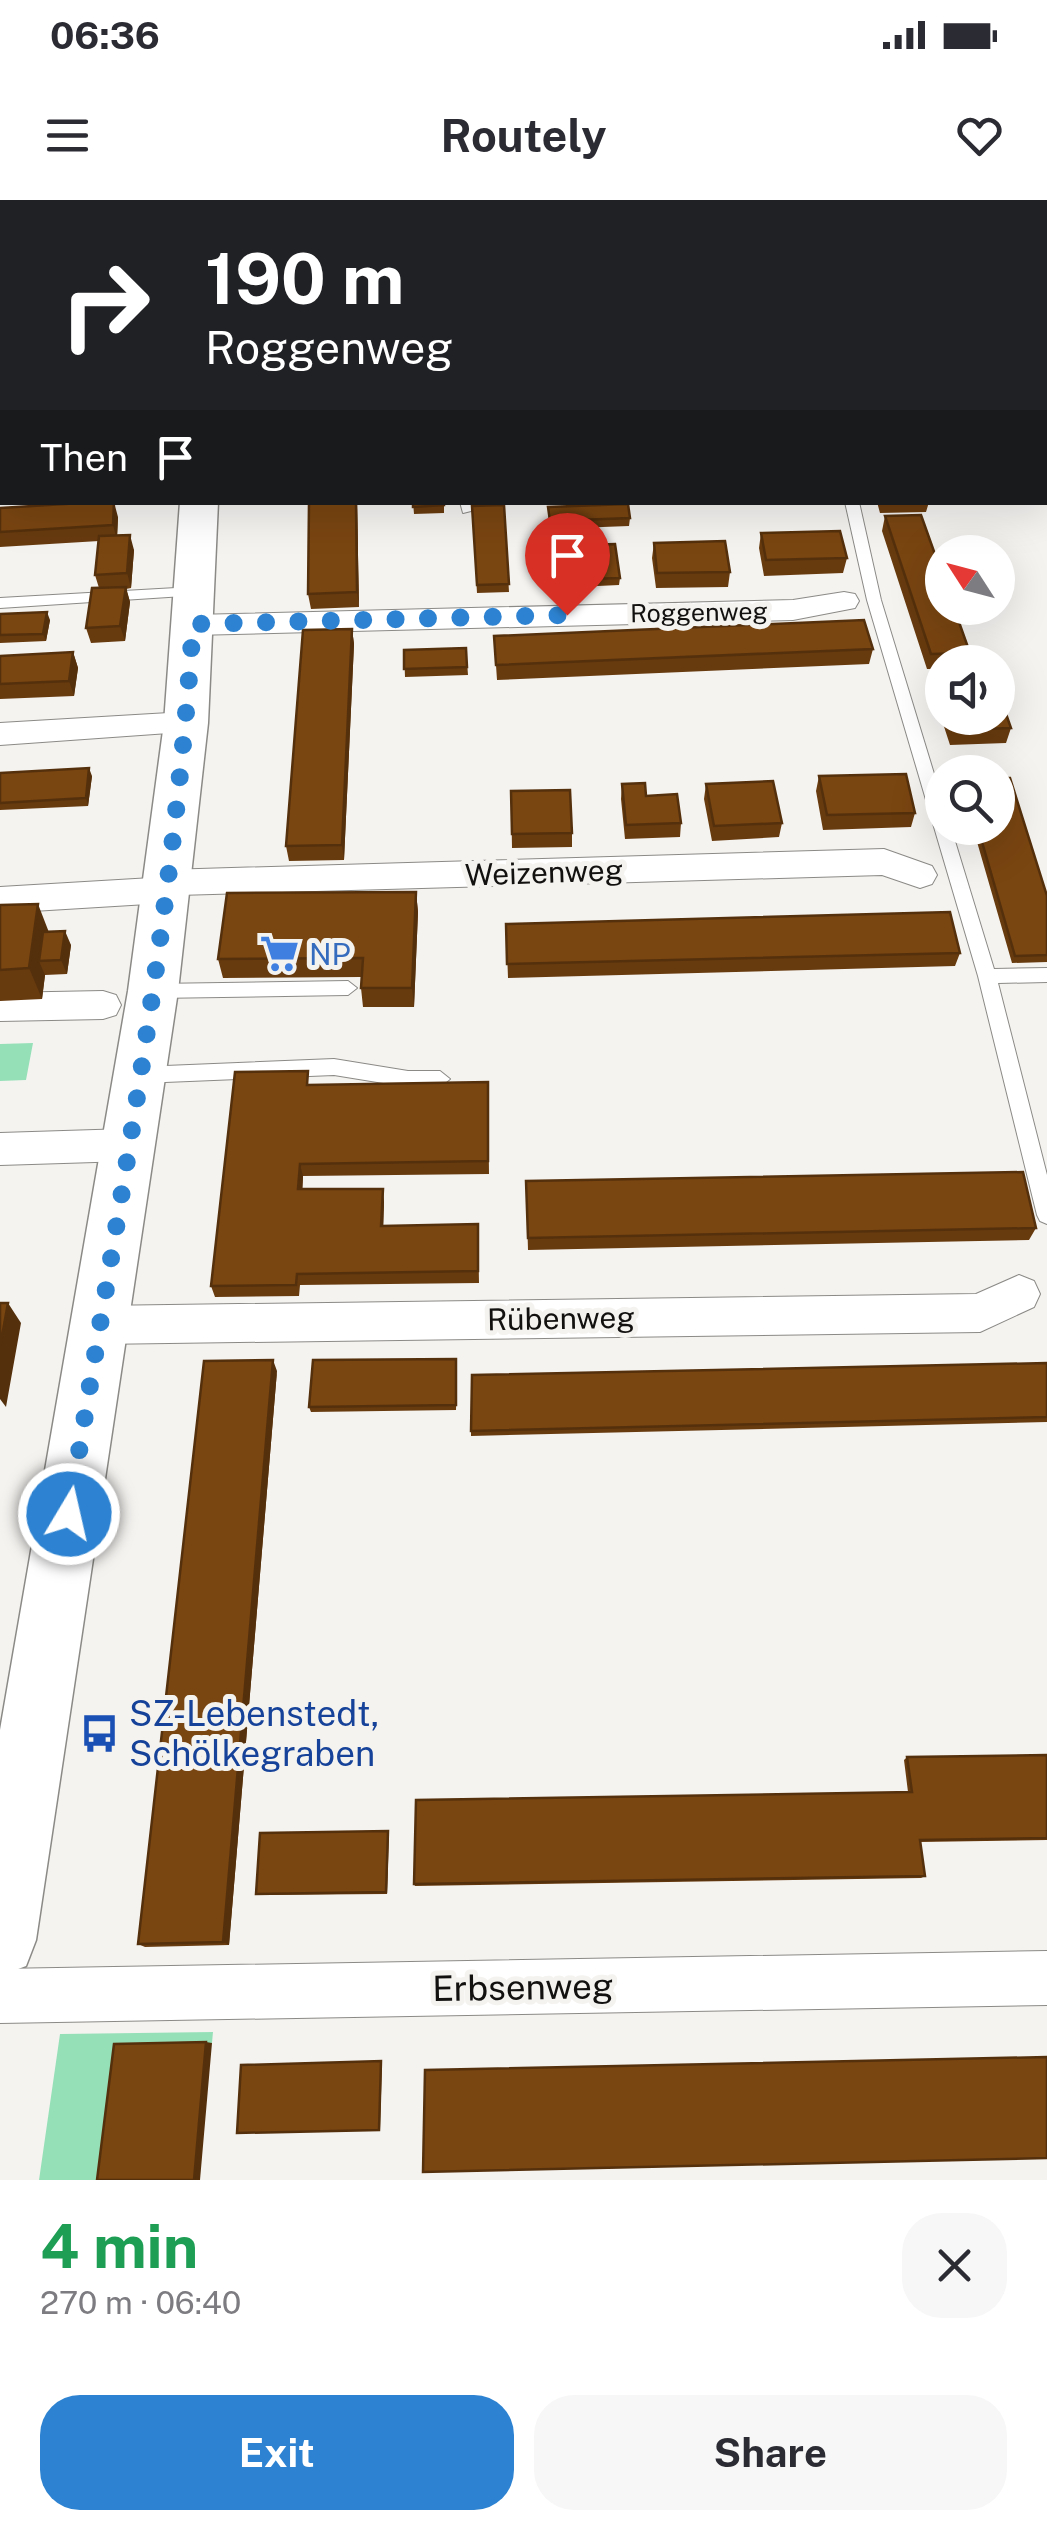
<!DOCTYPE html>
<html lang="en">
<head>
<meta charset="utf-8">
<style>
	:root { --surface:#fff; --page:#f7f7f7; --text:#2b2b33; --muted:#7c7c81; --accent:#2d83d1 }
	body { margin:0; font-family:"Public Sans",sans-serif; background:var(--page); color:var(--text); height:100vh; display:flex; flex-direction:column; font-size:38px; white-space:nowrap }
	* { box-sizing:border-box; margin:0 }
	p { font-size:32px; color:var(--muted) }
	.icon { flex:none; width:55px; height:55px; fill:none; stroke:currentColor; stroke-width:2; stroke-linecap:round; stroke-linejoin:round }
	.map { position:relative; height:1980px; overflow:hidden }
	.details { display:flex; flex-direction:column; background:var(--surface); flex:1 }
	.details>* { flex:none }
	.hud { position:absolute; left:0px; top:0px; width:1048px; height:305px; box-shadow:0 10px 40px #0002; background:#202124; color:#fff; overflow:hidden }
	.needle { width:65px; rotate:306deg }
	.tools { position:absolute; left:925px; top:335px; display:grid; gap:20px }
	.tools a { display:grid; place-items:center; width:90px; height:90px; border-radius:50%; background:var(--surface); box-shadow:0 10px 40px #0002; font-size:50px }
	.pin { position:absolute; display:grid; place-items:center; width:85px; height:85px; color:#fff; margin:-102px -42px; border-radius:50% 50% 50% 0; rotate:-45deg; box-shadow:0 0 10px #0007 }
	.pin .icon { rotate:45deg }
	.me { position:absolute; width:110px; margin:-55px; rotate:9deg; stroke-linejoin:round; filter:drop-shadow(0 0 8px #0008) }
	.turn { display:flex; align-items:center; gap:35px; height:210px; padding:0 40px; font-size:45px }
	.turn .icon { width:130px; height:130px; stroke-width:2.5 }
	.turn b { display:block; font-size:70px; line-height:85px }
	.then { display:flex; align-items:center; height:95px; padding:0 40px; background:#0003; gap:20px; font-size:38px }
	.round { display:grid; place-items:center; flex:none; width:105px; height:105px; border-radius:40px; background:var(--page) }
	.headline { display:flex; align-items:center; justify-content:space-between; height:170px; padding:0 40px }
	h1 { font-size:60px; font-weight:700; line-height:75px; color:#1e9e55 }
	.button { display:flex; gap:20px; margin-top:auto; padding:20px 40px }
	.button a { flex:1; height:115px; border-radius:40px; background:var(--accent); color:#fff; font-size:40px; font-weight:700; line-height:115px; text-align:center }
	.button a+a { background:var(--page); color:var(--text) }
	.status { display:flex; justify-content:space-between; align-items:center; height:70px; padding:0 50px; background:var(--surface); direction:ltr }
	.status svg { height:28px; fill:currentColor }
	header { display:flex; justify-content:space-between; align-items:center; height:130px; padding:0 40px; background:var(--surface); font-size:45px; font-weight:700 }
	.map>svg:first-child { display:block }
</style>
</head>
<body>
<div class="status"><b>06:36</b><svg viewBox="0 0 49 12"><path d="M0 12V9h3v3zM5 12V6h3v6zM10 12V3h3v9zM15 12V0h3v12zM26 1h20v11H26zM47 4h2v5h-2z"/></svg></div>
<header><svg class="icon" aria-label="menu" viewBox="0 0 24 24"><path d="M4 6h16M4 12h16M4 18h16"/></svg>Routely<svg class="icon" aria-label="heart" viewBox="0 0 24 24"><path d="M12 20l-8-8c-3-5 5-10 8-4 3-6 11-1 8 4z"/></svg></header>
<div class="map">
<svg width="1047" height="1980" viewBox="0 0 1047 1980">
	<rect width="100%" height="100%" fill="#f5f3f0"/>
	<path fill="#96e0b8" d="M33,843l-7,37 -26,1v-37z
		M213,1832l-1,11 -91,2 -16,135h-66l21,-146z"/>
	<g fill="none" stroke-linecap="round" stroke-linejoin="round">
		<defs>
			<path id="lane" d="M460,302h14l1,8 -12,3z
				M845,302h14l22,98 61,200v28h9l43,141 53,-1v14l-49,1 49,192v49l-7,-3 -3,-6 -59,-239 -111,-376z
				M194,387l7,5 -2,3 -199,13v-10z
				M348,781l9,7 -9,7 -193,3 -9,-7 9,-7z
				M334,859l74,12h32l10,8 -10,8h-32l-74,-12 -193,8 -10,-8 10,-8z"/>
			<path id="street" d="M0,83h2v14h-2z
				M844,392l11,2 4,7 -4,7 -62,12 -600,15 -11,-3 -4,-7 4,-7 11,-3 600,-15z
				M186,512l11,3 5,8 -5,8 -197,14v-22z
				M884,649l48,17 5,9 -5,9 -12,4 -38,-13 -704,20 -14,8 -164,10v-26l152,-9 14,-8z
				M103,791l13,4 5,10 -5,10 -13,4 -103,2v-28z
				M127,929l14,4 6,12 -6,12 -14,4 -127,4v-32z
				M1019,1075l15,6 6,13 -6,13 -54,25 -881,12 -15,-6 -6,-13 6,-13 15,-6 877,-12z
				M1047,1751v54l-1047,18v-54z"/>
			<path id="secondary" d="M145,0h32l1,2h-31z
				M180,302h38l-10,221 -30,268 -142,949 -10,26 -26,10v-246l128,-739 36,-268z"/>
		</defs>
		<use href="#lane" stroke="#8b8a87" stroke-width="2"/>
		<use href="#street" stroke="#8b8a87" stroke-width="2"/>
		<use href="#secondary" stroke="#8b8a87" stroke-width="3"/>
		<use href="#lane" fill="#fff" fill-rule="evenodd"/>
		<use href="#street" fill="#fff" fill-rule="evenodd"/>
		<use href="#secondary" fill="#fff" fill-rule="evenodd"/>
	</g>
	<path fill="#683b0f" d="M0,0h64v2h-62v13h-2z
		M472,0h349l1,2h-381z
		M0,227h2v34h-2z
		M357,302l2,105 -48,2 -3,-15z
		M413,302h31v11l-30,1z
		M877,302h52l-3,10 -46,1z
		M504,305l5,87 -32,1 -5,-87z
		M548,307l82,11 -1,8 -79,3z
		M0,308l118,9 -1,19 17,14 -3,38 -5,1 4,13 -5,39 -34,2 -5,-15 13,-40 -4,-13 4,-34 -99,6z
		M885,316l85,137 -3,9h-25v7h-15l-45,-138z
		M761,333l86,25 -4,15 -79,3 -5,-28z
		M654,343l76,29 -2,15 -72,1 -4,-30z
		M551,346l69,32 -1,7 -64,3z
		M0,414l50,6 -4,21 -46,2z
		M352,429l2,15 -10,216 -55,1 -3,-15z
		M494,436l379,13 -4,15 -372,16z
		M466,448l2,27 -63,2 -1,-27z
		M73,452l5,16 -4,28 -74,3v-43z
		M939,484h3v34h56l13,10 -5,15 -56,2 -15,-46z
		M0,573l92,3 -4,30 -88,4z
		M819,576l96,37 -4,14 -88,3 -7,-39z
		M622,584l24,12 35,27 -1,14 -55,2 -4,-40z
		M706,584l76,39 -3,14 -67,4 -8,-42z
		M511,591l61,42v14l-60,1z
		M973,628h25l49,68v66l-35,1z
		M416,692l2,20 -4,95h-51l-2,-19v-11l-138,1 -5,-19z
		M0,705l71,40 -4,29 -22,1 -3,24 -42,2z
		M506,724l454,29 -5,13 -447,12z
		M488,882l1,92 -186,2 -1,13 82,12 -1,25 95,-2 1,59 -179,2 -1,11 -84,1 -4,-11 100,-201z
		M526,981l510,47 -7,12 -501,10z
		M1047,1163v59l-576,14v-5z
		M457,1164l-1,46 -145,2 -2,-5z
		M277,1171l-48,574 -84,2 -7,-3z
		M1047,1555v85l-127,2 5,34 -4,2 -506,8 -1,-2 494,-92 -4,-32 3,-3z
		M388,1631l-1,63 -129,1 -2,-1z"/>
	<path fill="#55300c" d="M0,49h2v15h-2z
		M114,302l4,15 -1,23 -4,-15z
		M356,302h1l2,105 -2,-15z
		M130,335l4,15 -3,38 -4,-15z
		M126,387l4,15 -5,39 -5,-15z
		M47,412l3,8 -4,21 -3,-7z
		M352,429l2,15 -10,216 -2,-15z
		M73,452l5,16 -4,28 -5,-15z
		M89,568l3,8 -4,30 -2,-8z
		M416,692l2,20 -4,95 -2,-19z
		M38,704l12,31 -11,26 6,14 -3,24 -13,-31z
		M65,731l6,14 -4,29 -6,-14z
		M300,964l3,12 -1,26 -4,-13z
		M383,989l1,12 -1,37 -2,-12z
		M8,1103l13,20 -15,84 -6,-8v-52z
		M273,1160l4,11 -48,574 -6,-3z
		M388,1631l1,3 -2,60 -1,-2z
		M206,1842l6,1 -12,137h-6z
		M381,1861h1l-2,69h-1z"/>
	<path fill="#794511" stroke="#55300c" stroke-width="2.5" d="M472,0h167l-30,2h-168z
		M780,0h41l1,2h-41z
		M0,28h2v21h-2z
		M0,227h2v18h-2z
		M97,302h17l-1,23 -113,7v-24z
		M309,302h47l1,90 -49,2z
		M413,302h31v3l-31,2z
		M628,304l2,14 -80,3 -2,-14z
		M504,305l5,79 -32,1 -5,-79z
		M921,315l21,59v34h12l16,45 -39,1 -46,-138z
		M840,331l7,27 -81,2 -5,-27z
		M130,335l-3,38 -32,2 4,-39z
		M725,341l5,31 -73,1 -3,-30z
		M615,344l5,34 -65,2 -4,-34z
		M126,387l-6,39 -34,2 6,-40z
		M47,412l-4,22 -43,1v-21z
		M864,420l9,29 -377,16 -2,-29z
		M352,429l-10,216 -56,1 17,-216z
		M466,448l1,19 -63,2v-19z
		M73,452l-4,29 -69,3v-28z
		M998,491l13,37 -57,2 -4,-12h48z
		M89,568l-3,30 -86,5v-30z
		M906,574l9,39 -88,2 -8,-39z
		M998,578h12l37,118v59l-32,1 -37,-128h20z
		M773,581l9,42 -68,3 -8,-42z
		M645,583l1,13 31,-2 4,29 -55,2 -4,-41z
		M570,590l2,43 -60,1 -1,-43z
		M416,692l-4,96h-51l2,-30 -145,1 9,-66z
		M38,704l-9,64 -29,2v-65z
		M950,712l10,41 -453,11 -1,-40z
		M65,731l-4,29 -22,1 4,-29z
		M308,871l-1,14 181,-3v79l-188,3 -2,25h85l-2,37 97,-2v47l-181,3 -1,11 -85,1 24,-214z
		M1023,972l13,56 -508,10 -2,-57z
		M0,1103h8l-8,44z
		M456,1159v46l-147,2 4,-47z
		M273,1160l-50,582 -85,2 66,-583z
		M1047,1163v54l-576,14 1,-56z
		M1047,1555v83l-127,2 5,36 -511,8 2,-84 496,-8 -5,-35z
		M388,1631l-2,61 -130,2 4,-61z
		M206,1842l-12,138h-97l17,-136z
		M1047,1857v101l-624,14 2,-102z
		M381,1861l-2,69 -142,3 4,-68z"/>
	<g fill="none" stroke-linecap="round" stroke-linejoin="round">
		<path stroke="#2d83d1" stroke-width="18" stroke-dasharray="0 32.4" d="M69,1314c47,-295 104,-591 124,-890l374,-9"/>
	</g>
	<defs>
		<symbol id="supermarket-bare" viewBox="-9 -9 18 18"><path d="M-6-5.5h2.5l.6 2H6L4.5 2H-2.5L-4.4-4H-6ZM-1.5 3.2a1.3 1.3 0 1 0 .1 0ZM3 3.2a1.3 1.3 0 1 0 .1 0Z" fill="#3f7fe0" stroke="#f5f3f0" stroke-width="2.5" paint-order="stroke"/></symbol>
		<symbol id="bus-bare" viewBox="-9 -9 18 18"><path d="M-5-6H5V4H4V6H2V4H-2V6H-4V4H-5ZM-3.5-4V0h7V-4ZM-3.5 1.2v1.5H-2V1.2ZM2 1.2v1.5H3.5V1.2Z" fill="#1a4fb4" stroke="#f5f3f0" stroke-width="2.5" paint-order="stroke"/></symbol>
	</defs>
	<g fill-rule="evenodd">
		<use href="#supermarket-bare" x="252" y="726" width="55" height="55"/>
		<use href="#bus-bare" x="72" y="1506" width="55" height="55"/>
	</g>
	<g text-anchor="middle" dominant-baseline="central" stroke-width="10" stroke-linejoin="round" paint-order="stroke">
		<g font-size="25" fill="#121110" stroke="#f5f3f0">
			<text transform="translate(699 412) rotate(-1)">Roggenweg</text>
		</g>
		<g font-size="30" fill="#121110" stroke="#f5f3f0">
			<text transform="translate(544 672) rotate(-2)">Weizenweg</text>
			<text transform="translate(561 1118) rotate(-1)">Rübenweg</text>
		</g>
		<g font-size="30" fill="#366cbe" stroke="#f5f3f0" text-anchor="start">
			<text x="309" y="754">NP</text>
		</g>
		<g font-size="35" fill="#164399" stroke="#f5f3f0" text-anchor="start">
			<text x="129" y="1513">SZ-Lebenstedt,<tspan x="129" dy="40">Schölkegraben</tspan></text>
		</g>
		<g font-size="35" fill="#121110" stroke="#f5f3f0">
			<text transform="translate(523 1787) rotate(-1)">Erbsenweg</text>
		</g>
	</g>
</svg>
<div class="tools">
<a><svg class="needle" viewBox="-14 -14 28 28"><path d="M0-13l5 13h-10z" fill="#e53935"/><path d="M0 13l5-13h-10z" fill="#7c7c81"/></svg></a>
<a><svg class="icon" aria-label="sound" viewBox="0 0 24 24"><path d="M4 9h4l5-4v14l-5-4H4zM17 9q2 3 0 6"/></svg></a>
<a><svg class="icon" aria-label="search" viewBox="0 0 24 24"><circle cx="10" cy="10" r="6"/><path d="M15 15l6 6"/></svg></a>
</div>
<div class="pin" style="left:567px;top:415px;background:#d93025"><svg class="icon" aria-label="arrive" viewBox="0 0 24 24"><path d="M6 21V4h12l-3 4 3 4H6"/></svg></div>
<svg class="me" style="left:69px;top:1314px" viewBox="-20 -20 40 40"><circle r="17" fill="#2d83d1" stroke="#fff" stroke-width="3"/><path d="M0-11L8 9 0 5-8 9z" fill="#fff"/></svg>
<div class="hud">
<div class="turn"><svg class="icon" aria-label="right" viewBox="0 0 24 24"><path d="M7 20v-9h11M14 6l5 5-5 5"/></svg><div><b>190 m</b>Roggenweg</div></div>
<div class="then">Then<svg class="icon" aria-label="arrive" viewBox="0 0 24 24"><path d="M6 21V4h12l-3 4 3 4H6"/></svg></div>
</div>
</div>
<section class="details">
<div class="headline"><div><h1>4 min</h1><p>270 m · 06:40</p></div><a class="round"><svg class="icon" aria-label="close" viewBox="0 0 24 24"><path d="M6 6l12 12M18 6L6 18"/></svg></a></div>
<div class="button"><a>Exit</a><a>Share</a></div>
</section>
</body>
</html>
